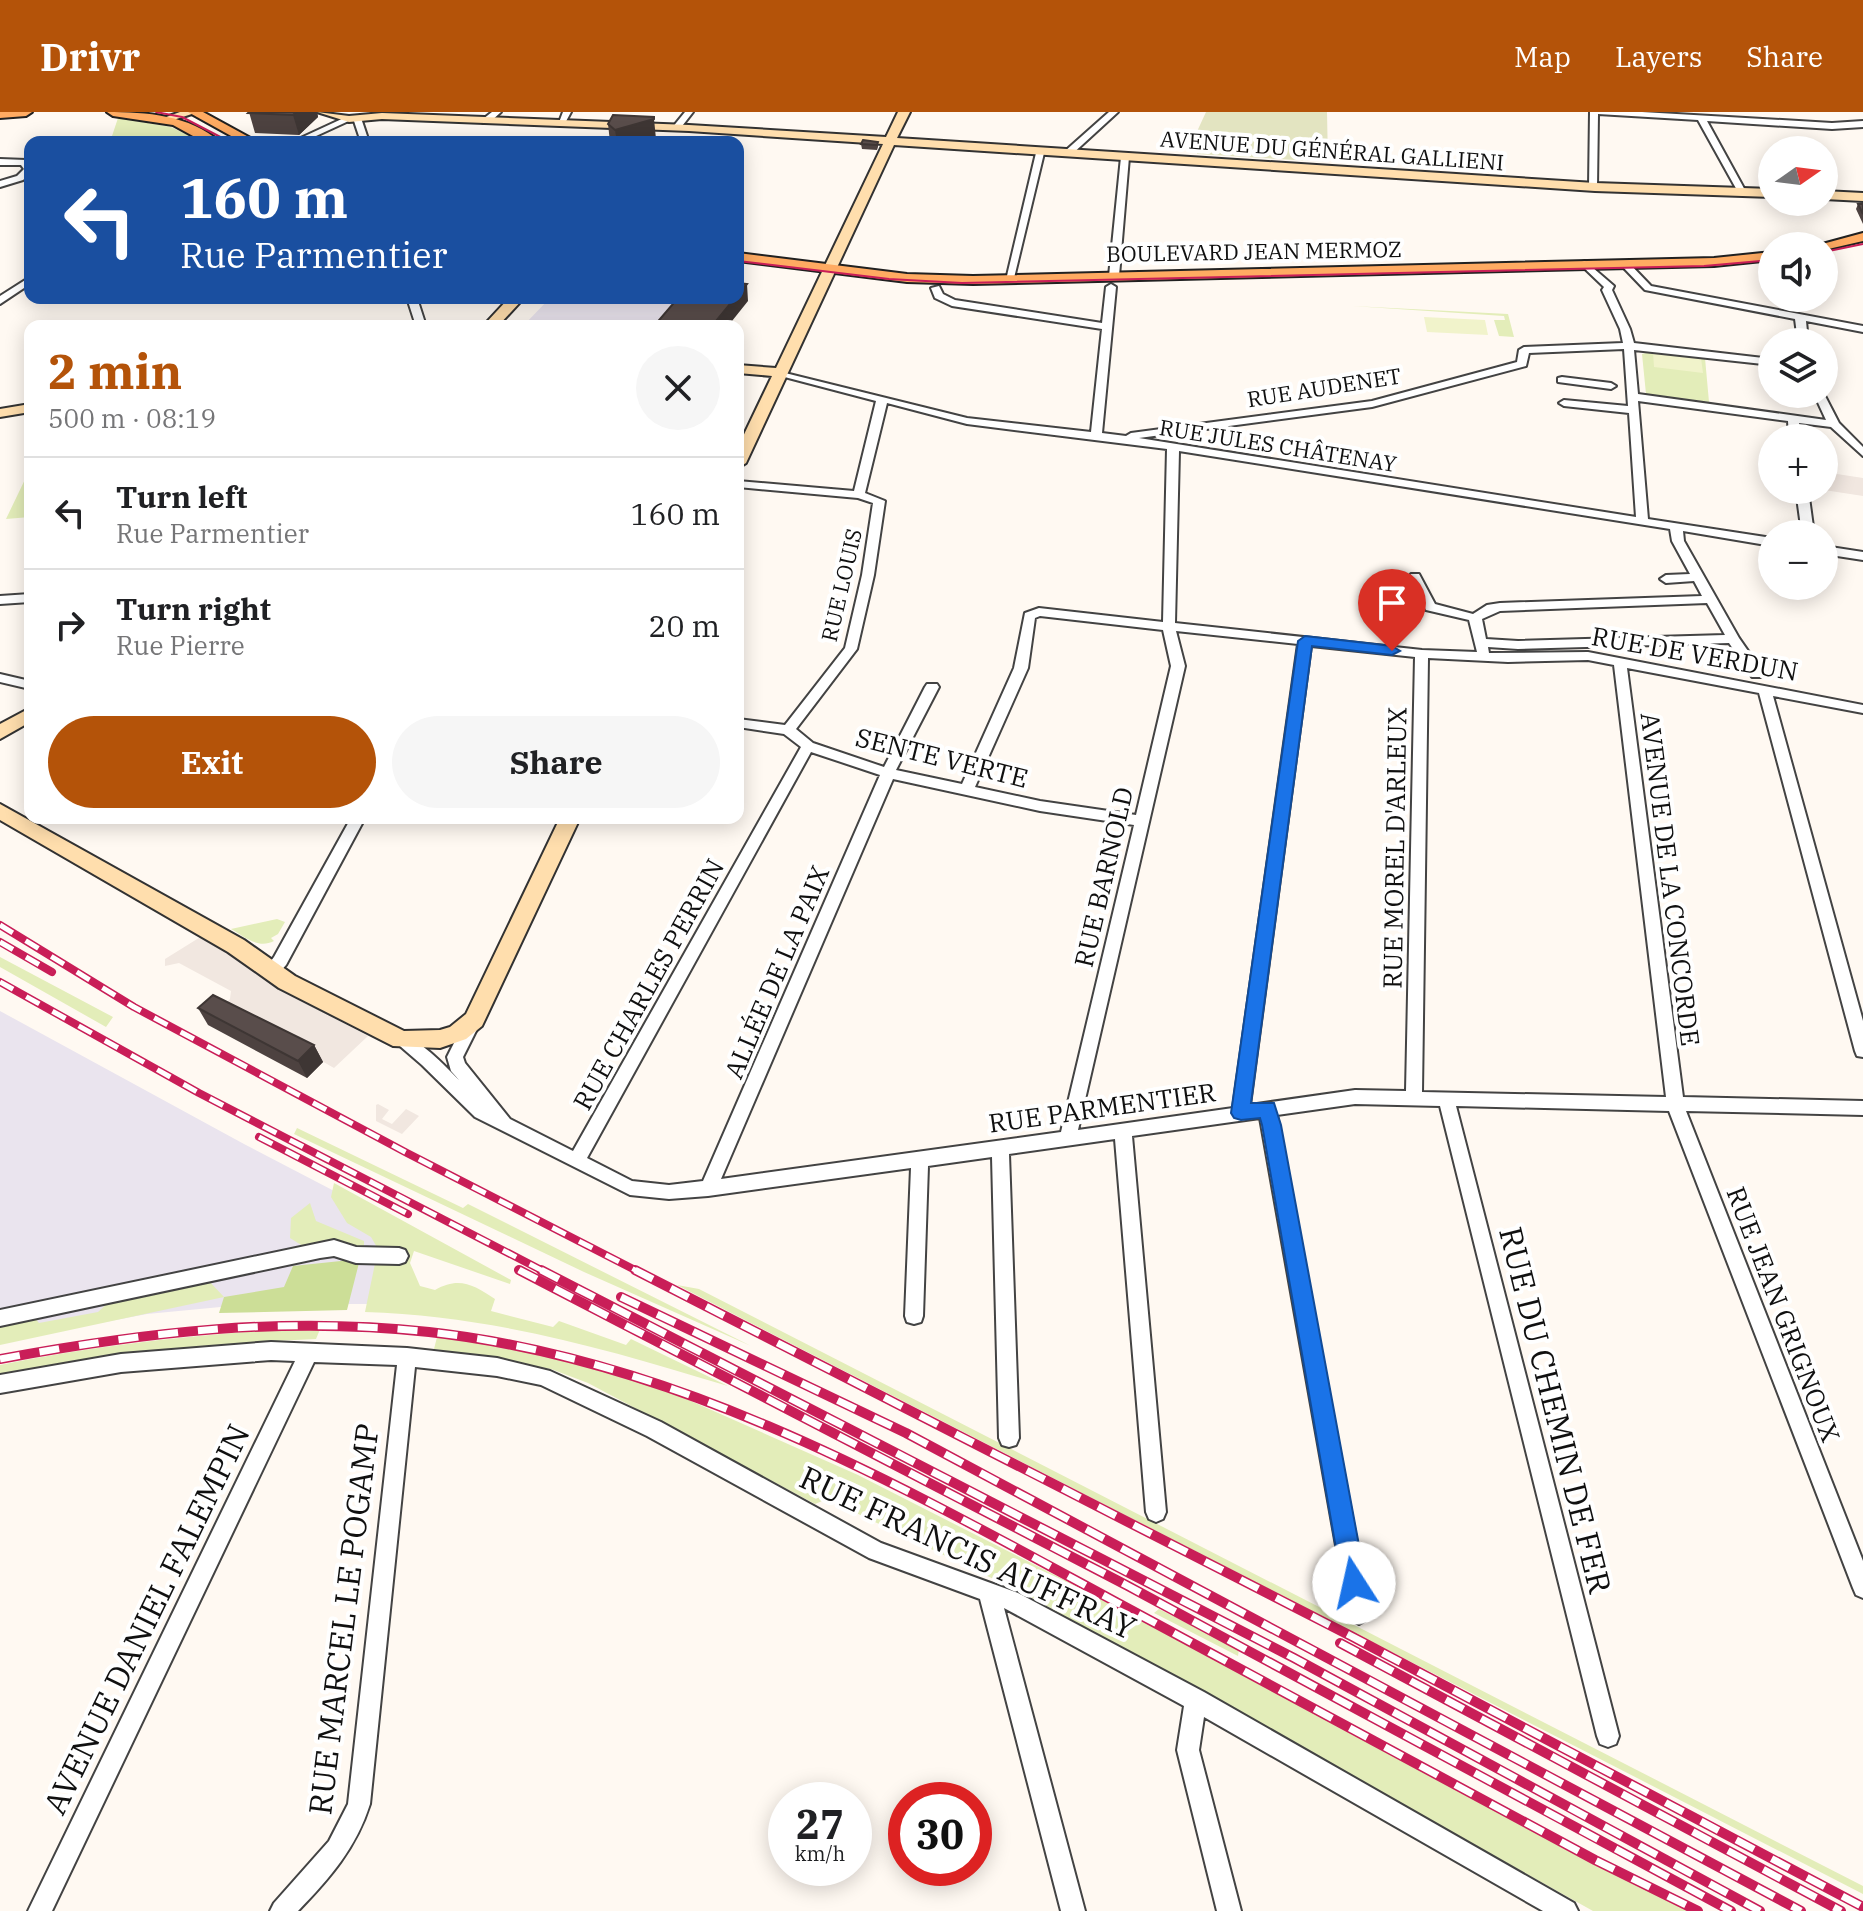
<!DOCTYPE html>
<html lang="en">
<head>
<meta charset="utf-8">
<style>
	:root { --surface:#fff; --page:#f6f6f6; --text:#202124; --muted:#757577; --line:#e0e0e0; --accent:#b45309 }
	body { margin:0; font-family:"IBM Plex Serif",serif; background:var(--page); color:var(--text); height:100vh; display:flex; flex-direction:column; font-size:30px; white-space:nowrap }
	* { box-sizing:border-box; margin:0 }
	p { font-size:26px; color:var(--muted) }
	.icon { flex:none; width:44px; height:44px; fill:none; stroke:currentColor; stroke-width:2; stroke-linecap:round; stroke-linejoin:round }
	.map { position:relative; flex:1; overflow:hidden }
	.side { position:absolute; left:24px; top:208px; width:720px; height:504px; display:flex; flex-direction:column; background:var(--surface); border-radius:16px; box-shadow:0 4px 20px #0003 }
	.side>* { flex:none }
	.guide { position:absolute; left:24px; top:24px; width:720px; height:168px; border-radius:16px; box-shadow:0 4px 20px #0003; background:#1a4fa0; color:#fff; overflow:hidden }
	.needle { width:52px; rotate:76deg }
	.buttons { position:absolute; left:1758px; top:24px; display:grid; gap:16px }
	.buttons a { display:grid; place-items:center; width:80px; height:80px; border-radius:50%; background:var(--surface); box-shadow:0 4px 20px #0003; font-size:40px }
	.speed { position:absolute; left:768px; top:1670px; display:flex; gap:16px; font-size:40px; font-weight:700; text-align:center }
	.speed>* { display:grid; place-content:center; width:104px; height:104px; border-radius:50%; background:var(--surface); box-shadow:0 4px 20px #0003; line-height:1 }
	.speed small { font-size:20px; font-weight:400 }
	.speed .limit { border:12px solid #d22; background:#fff; color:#111 }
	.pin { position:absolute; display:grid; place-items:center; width:68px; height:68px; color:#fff; margin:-82px -34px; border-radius:50% 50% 50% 0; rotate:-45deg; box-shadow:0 0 8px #0007 }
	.pin .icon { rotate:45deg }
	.me { position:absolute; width:88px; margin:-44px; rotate:350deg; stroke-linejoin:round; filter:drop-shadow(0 0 6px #0008) }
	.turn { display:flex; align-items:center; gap:28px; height:168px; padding:0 24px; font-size:36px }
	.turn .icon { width:104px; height:104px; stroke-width:2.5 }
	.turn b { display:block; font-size:56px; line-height:68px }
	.round { display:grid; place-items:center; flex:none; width:84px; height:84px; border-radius:42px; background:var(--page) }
	.headline { display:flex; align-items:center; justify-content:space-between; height:136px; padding:0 24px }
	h1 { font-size:48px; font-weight:700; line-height:60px; color:var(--accent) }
	.button { display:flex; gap:16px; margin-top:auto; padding:16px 24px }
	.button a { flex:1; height:92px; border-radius:48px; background:var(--accent); color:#fff; font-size:32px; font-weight:700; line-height:92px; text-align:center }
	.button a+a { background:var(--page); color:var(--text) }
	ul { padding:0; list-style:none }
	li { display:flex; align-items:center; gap:24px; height:112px; padding:0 24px; border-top:2px solid var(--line) }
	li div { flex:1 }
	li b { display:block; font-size:30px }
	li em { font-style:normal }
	header { display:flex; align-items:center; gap:48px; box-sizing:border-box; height:112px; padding:0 40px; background:var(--accent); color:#fff }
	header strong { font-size:38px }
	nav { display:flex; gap:44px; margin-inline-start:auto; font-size:28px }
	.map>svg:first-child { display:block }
</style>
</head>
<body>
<header>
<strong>Drivr</strong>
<nav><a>Map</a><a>Layers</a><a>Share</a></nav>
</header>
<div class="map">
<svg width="1863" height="1799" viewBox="0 0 1863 1799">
	<rect width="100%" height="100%" fill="#fff9f2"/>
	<path fill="#eae4ee" d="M550,186h144l-28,28h-143z
		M0,899l244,133 142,74 -2,86h-132l-105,10 -147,28z"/>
	<path fill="#e3edb9" d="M118,6l53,9 31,15h-101l11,-6z
		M1352,194l156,8 6,23 -15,-1 -5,-16h11l-1,-4z
		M1650,240l55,6 4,44 -63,-8 -4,-40z
		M30,357v48l-24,2z
		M277,807l8,3 -7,12 -7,4 3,3c-16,8 -29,-4 -43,-12z
		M0,845l113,60 -7,10 -106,-60z
		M297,1016l166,80 5,-4 283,142 -167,-74 -290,-138z
		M334,1071l177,97 -1,4 -96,-33 -4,12 10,23 15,4c24,-14 39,-5 60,9l-4,12 62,16 6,-6 67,24 5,-6 97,47c-122,-37 -235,-70 -363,-74l13,-63 -7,-12 -24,-14 -16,-26z
		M310,1091l6,18 48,20v8l-58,-1 -16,-10 1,-20z
		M208,1168l16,17 -224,48v-22l35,-5 4,5 59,-11 13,-12z
		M677,1173l22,4 1164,597v8z
		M321,1215l-5,12c-107,5 -211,15 -316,38v-12c106,-22 212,-32 321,-38z
		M437,1225l112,17 99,28 210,93 301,153 531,283h-97l-562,-314 -204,-98 -12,5 -227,-121 -37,-14 -117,-20z
		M1159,1497l80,40 -1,7 -84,-43z"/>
	<path fill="#ccde97" d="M360,1147l-13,51 -128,3 5,-16 60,-10 9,-21z"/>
	<path fill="#e3e4c1" d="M1206,0h121l1,50 -131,-8 1,-15 -4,-1z"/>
	<path fill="#f1f3cb" d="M1424,205l61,3 3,15 -61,-3z
		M1653,240l48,6 2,15 -49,-6z"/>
	<path fill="#f1e7e0" d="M1824,360l39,6v18l-39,-6z
		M202,824l103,67 63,33 -34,32 -110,-63 6,-6 1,-8 -52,-28 -14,3v-7z
		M378,992l11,6 -7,9 10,5 14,-15 13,7 -17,18 -26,-13v-16z"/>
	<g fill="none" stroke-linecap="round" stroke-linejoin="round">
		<defs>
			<path id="street" d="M492,0h9l-12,11h-6v-4z
				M563,0h8l-7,13h-6z
				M685,0h8l-14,18h-6l-1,-2z
				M1109,0h9l-48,44h-6v-4z
				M1590,0h52l190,11 31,-2v6l-31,2 -125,-8 39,71 -4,3 -4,-3 -40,-72 -100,-6 -1,73 -4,3 -4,-3z
				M357,4l4,2 8,24h-8l-8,-24z
				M346,5l7,2 -50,23h-11z
				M1040,38l4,3 -30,125 -8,2 30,-127z
				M1125,42l4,3 -10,119 -5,3 -5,-3 12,-119z
				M0,47l26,1 4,5v8l-7,7 -23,7v-6l17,-5 7,-7 -3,-4h-21z
				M1585,149l29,25 -2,4 18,39 4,14 138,16v6l-138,-15 4,44 188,26 -12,-26h10l15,29 24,24v9l-32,-29 -32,-4 2,15h-12l-1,-17 -150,-20 10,118 124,19v8l-89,-15 1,10 55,97 25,36 -2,3h-10l-23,-34 -211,6 -30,-2 1,6 99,-1 275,53v8l-90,-17 90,325v36l-6,-1 -2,-5 -96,-358 -132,-25 56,429 180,4v14l-177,-4 177,450v37l-7,-3 -3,-7 -184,-477 -213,-5 163,630 -3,8 -8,3 -8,-3 -3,-8 -157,-630 -85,-2 -78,11 93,498 -4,7 -7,4 -7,-4 -4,-7 -88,-495 -128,18 34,376 -3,7 -7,3 -7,-3 -3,-7 -31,-373 -106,15 10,284 -3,7 -7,2 -7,-2 -3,-7 -7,-281 -64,9 -5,150 -2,6 -7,2 -7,-2 -2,-6 6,-148 -203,28 -39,3 -39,-4 -155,-78 -53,-52 -29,-25 2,-5c18,-4 51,32 64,45l-8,-9 -4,-14 19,-38h12l2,4 -17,34 2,6 45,56 63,32 228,-404 -17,-13 -46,-7v-8l47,6 60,-77 17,-73 11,-72 -15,-5 -120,-11v-6l116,10 22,-90 -99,-26v-4l190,47 124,14 11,-103 -150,-23 -17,-8 -4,-10 8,-2 4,8 12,6 147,23 4,-36 5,-3 5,3 -14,146 24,3 5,-3 241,-32 145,-39 2,-12 5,-3 99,-4 -3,-14 -18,-39 2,-3 -22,-21v-4zM1624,237l4,57 -64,-6 -5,3 5,3 65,7 7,104 -497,-79 233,-31 154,-41 3,-13zM887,291l80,21 200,25 -4,173 -124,-14 -14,5 -11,55 -52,116 -66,-14 43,-83 -2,-3h-10l-2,3 -41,80 -71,-24 -17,-14 61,-80 17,-74 11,-74 -20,-8zM1179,339l491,78 2,12 18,33 -24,1 -6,4 6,4 28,-2 8,15 -202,7 -13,2 -14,9 -38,-10 -16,-30h-8l-2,3 17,33 43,10 8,32 -55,-2 -247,-27zM1707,491l18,32 -207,6 -32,-2 -4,-20 18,-8zM1040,504l123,14 8,36 -35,149 -96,-14 -65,-14 53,-119 7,-50zM1176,519l122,13 -65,464 -155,22 107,-464zM1311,534l104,11 -9,434 -51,-1 -105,15zM1428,546l80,4 80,-2 26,5 52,432 -244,-5zM811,640l69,23 -177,406 -34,4 -37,-4 -45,-23zM893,667l147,32 94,14 -73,307 -340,47z
				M1621,149h6l24,25 212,40v6l-57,-11 2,21h-10l-3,-23 -150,-29 -24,-25z
				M30,165v7l-30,20v-8z
				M407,186h10l9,28h-10z
				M1562,265l49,6 5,3 -5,3 -53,-7v-4z
				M1796,378h12l6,44h-12z
				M1824,434l39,6v8l-39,-6z
				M30,482v8l-30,2v-8z
				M0,562l30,7v8l-30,-7z
				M351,706h14l-79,147 -8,9h-12l-2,-4 10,-13z
				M334,1128l22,7 43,1 6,2 3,6 -3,6 -6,2 -43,-1 -22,-7 -14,2 -320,68v-16z
				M271,1230l136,6 90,10 53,13 111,51 220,121 137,50 186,99 370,211 4,8h-35l-339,-194 -5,33 42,161h-24l-40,-161 7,-44 -180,-98 81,303h-24l-81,-312 -111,-41 -222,-122 -106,-51 -44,-9 -82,-9 -45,437c-14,44 -40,74 -72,107h-28l4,-8 55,-62 19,-37 49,-439 -83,-3 -262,549h-24l267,-550 -24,-1 -150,12 -121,21v-18l121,-21z"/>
			<path id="secondary" d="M180,0h18l-34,11 -6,-3z
				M317,0l32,4 33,-3 307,12 197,12 12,-25h12l-13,26 698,45 177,6v8l-177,-6 -701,-46 -148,318 -8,5v-21l34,-71 -34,-3v-8l38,3 107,-224 -194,-13 -307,-12 -33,3z
				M1824,79l39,2v8l-39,-2z
				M509,186h15l-26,28h-15z
				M30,292v8l-30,5v-8z
				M30,596v14l-30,17v-15z
				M0,692l244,136 51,36 109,55 36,-1 10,-3 16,-13 94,-196h20l-98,208 -16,13 -26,9 -47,-2 -114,-58 -51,-36 -228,-132z"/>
			<path id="primary" d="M0,0h32l-6,4 -26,2z
				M107,0c39,0 83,3 113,30h-16l-31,-17 -60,-9z
				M188,0h15l55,30h-16z
				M1863,121v8l-39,9v-4h-9z
				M1772,140v8l-58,6 -741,18 -66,-2 -169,-21v-8l169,21 66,2 741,-18z"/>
		</defs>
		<use href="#street" stroke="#434343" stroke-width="4"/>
		<use href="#secondary" stroke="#323232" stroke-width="4"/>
		<use href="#primary" stroke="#212121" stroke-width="4"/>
		<use href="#street" fill="#fff" fill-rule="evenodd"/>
		<use href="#secondary" fill="#ffdead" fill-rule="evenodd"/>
		<use href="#primary" fill="#ffab62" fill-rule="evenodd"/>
		<path stroke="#c91e58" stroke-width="2" d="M156,0l26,5 48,25
			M1824,140l39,-8
			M738,149l151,18 73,4 742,-17 68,-6"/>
		<defs>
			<path id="rail-far1" d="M0,813l134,82 273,146 232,119
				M0,830l52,30
				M0,870l199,111 346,179
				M259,1025l149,77
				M519,1158l3,2"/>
			<path id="rail" d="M519,1158l609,316 603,325
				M541,1158l753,388 466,253
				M635,1158l716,366 512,271
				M621,1185l285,136 895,478
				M0,1247c146,-27 281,-43 429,-27 251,28 469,152 687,270 160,86 319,172 479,258l103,51
				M1340,1531l501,268"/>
		</defs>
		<use href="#rail-far1" stroke="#c91e58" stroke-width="8"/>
		<use href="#rail" stroke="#c91e58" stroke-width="10"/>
		<use href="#rail-far1" stroke="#fff" stroke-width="5" stroke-dasharray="15" stroke-linecap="butt"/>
		<use href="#rail" stroke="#fff" stroke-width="7" stroke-dasharray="20" stroke-linecap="butt"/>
	</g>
	<path fill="#4d4240" d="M249,0h68l1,5 -19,18 -44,-2z
		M608,12l48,15 -8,3h-38z
		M878,30v5l-1,3 -15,-1 -1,-5z
		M1858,92h5v20l-7,-15z
		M198,896l116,37 9,17 -16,16 -99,-53z"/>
	<path fill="#3e3634" d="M296,0h21l1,5 -19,18 -6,-20z
		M654,7l2,20 -8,3h-31l-2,-12z
		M747,172l1,17 -20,25h-16l23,-28h3v-3z
		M314,933l9,17 -16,16 -9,-17z"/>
	<path fill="#594d4b" stroke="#3e3634" stroke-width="2" d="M249,0h47l-3,3 -45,-2z
		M613,3l41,2v2l-39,11 -7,-6z
		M863,28l15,2 -1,3 -16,-1z
		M1858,92h5v10z
		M738,171l9,1 -9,11z
		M678,186h57l-23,28h-58z
		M213,883l101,50 -16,16 -100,-53z"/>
	<path fill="#1a73e8" stroke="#114b97" stroke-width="2" d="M1305,524l87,10 8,5 -8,4 -80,-9 -61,457h23l7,22 85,458 -4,8 -8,3 -8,-3 -4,-8 -80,-458 -2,-7 -19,2 -7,-2 -3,-5 67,-472z"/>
	<g text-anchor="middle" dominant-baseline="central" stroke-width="8" stroke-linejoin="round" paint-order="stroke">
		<g font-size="22" fill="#101010" stroke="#fff">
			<text transform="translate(1332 38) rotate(4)">AVENUE DU GÉNÉRAL GALLIENI</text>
			<text transform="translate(1254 139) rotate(-1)">BOULEVARD JEAN MERMOZ</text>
			<text transform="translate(1324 275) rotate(-9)">RUE AUDENET</text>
			<text transform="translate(1278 333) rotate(9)">RUE JULES CHÂTENAY</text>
			<text transform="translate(841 473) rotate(-77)">RUE LOUIS</text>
		</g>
		<g font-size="26" fill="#101010" stroke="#fff">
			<text transform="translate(1695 541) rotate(10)">RUE DE VERDUN</text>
			<text transform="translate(942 645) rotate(14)">SENTE VERTE</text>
			<text transform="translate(1394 736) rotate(-89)">RUE MOREL D'ARLEUX</text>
			<text transform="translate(1103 765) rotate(-77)">RUE BARNOLD</text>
			<text transform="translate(1671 767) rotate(83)">AVENUE DE LA CONCORDE</text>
			<text transform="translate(776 860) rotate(-67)">ALLÉE DE LA PAIX</text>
			<text transform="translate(648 872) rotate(-61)">RUE CHARLES PERRIN</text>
			<text transform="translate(1102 995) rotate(-8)">RUE PARMENTIER</text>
			<text transform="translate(1784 1202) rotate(69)">RUE JEAN GRIGNOUX</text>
		</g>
		<g font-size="32" fill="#101010" stroke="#fff">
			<text transform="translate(1556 1298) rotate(76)">RUE DU CHEMIN DE FER</text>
			<text transform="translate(968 1440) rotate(25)">RUE FRANCIS AUFFRAY</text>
			<text transform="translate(146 1507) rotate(-64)">AVENUE DANIEL FALEMPIN</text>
			<text transform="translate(343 1507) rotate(-83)">RUE MARCEL LE POGAMP</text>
		</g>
	</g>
</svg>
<div class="buttons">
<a><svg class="needle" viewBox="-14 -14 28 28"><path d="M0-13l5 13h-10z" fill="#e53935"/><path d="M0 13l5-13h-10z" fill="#757577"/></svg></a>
<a><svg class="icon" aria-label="sound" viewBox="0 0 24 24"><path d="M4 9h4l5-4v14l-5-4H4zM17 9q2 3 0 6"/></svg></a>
<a><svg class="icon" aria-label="layers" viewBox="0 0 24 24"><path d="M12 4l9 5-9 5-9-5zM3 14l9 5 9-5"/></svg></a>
<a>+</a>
<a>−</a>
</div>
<div class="speed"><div>27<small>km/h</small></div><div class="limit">30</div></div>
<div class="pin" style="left:1392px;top:539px;background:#d93025"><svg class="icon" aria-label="arrive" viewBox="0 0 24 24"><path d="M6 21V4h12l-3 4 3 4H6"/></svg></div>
<svg class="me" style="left:1354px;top:1471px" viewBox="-20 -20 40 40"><circle r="19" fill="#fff"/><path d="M0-13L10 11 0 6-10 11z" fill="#1a73e8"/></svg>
<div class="guide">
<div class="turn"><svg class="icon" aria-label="left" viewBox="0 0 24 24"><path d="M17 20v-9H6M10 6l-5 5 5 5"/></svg><div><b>160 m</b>Rue Parmentier</div></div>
</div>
<section class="side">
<div class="headline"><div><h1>2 min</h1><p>500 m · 08:19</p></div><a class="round"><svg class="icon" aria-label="close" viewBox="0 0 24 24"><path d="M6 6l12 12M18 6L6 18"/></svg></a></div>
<ul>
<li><svg class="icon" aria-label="left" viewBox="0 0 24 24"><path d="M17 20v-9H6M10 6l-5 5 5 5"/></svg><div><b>Turn left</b><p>Rue Parmentier</p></div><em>160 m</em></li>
<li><svg class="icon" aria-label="right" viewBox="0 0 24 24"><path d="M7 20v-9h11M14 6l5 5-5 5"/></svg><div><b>Turn right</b><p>Rue Pierre</p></div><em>20 m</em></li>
</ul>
<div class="button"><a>Exit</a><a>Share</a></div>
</section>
</div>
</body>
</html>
